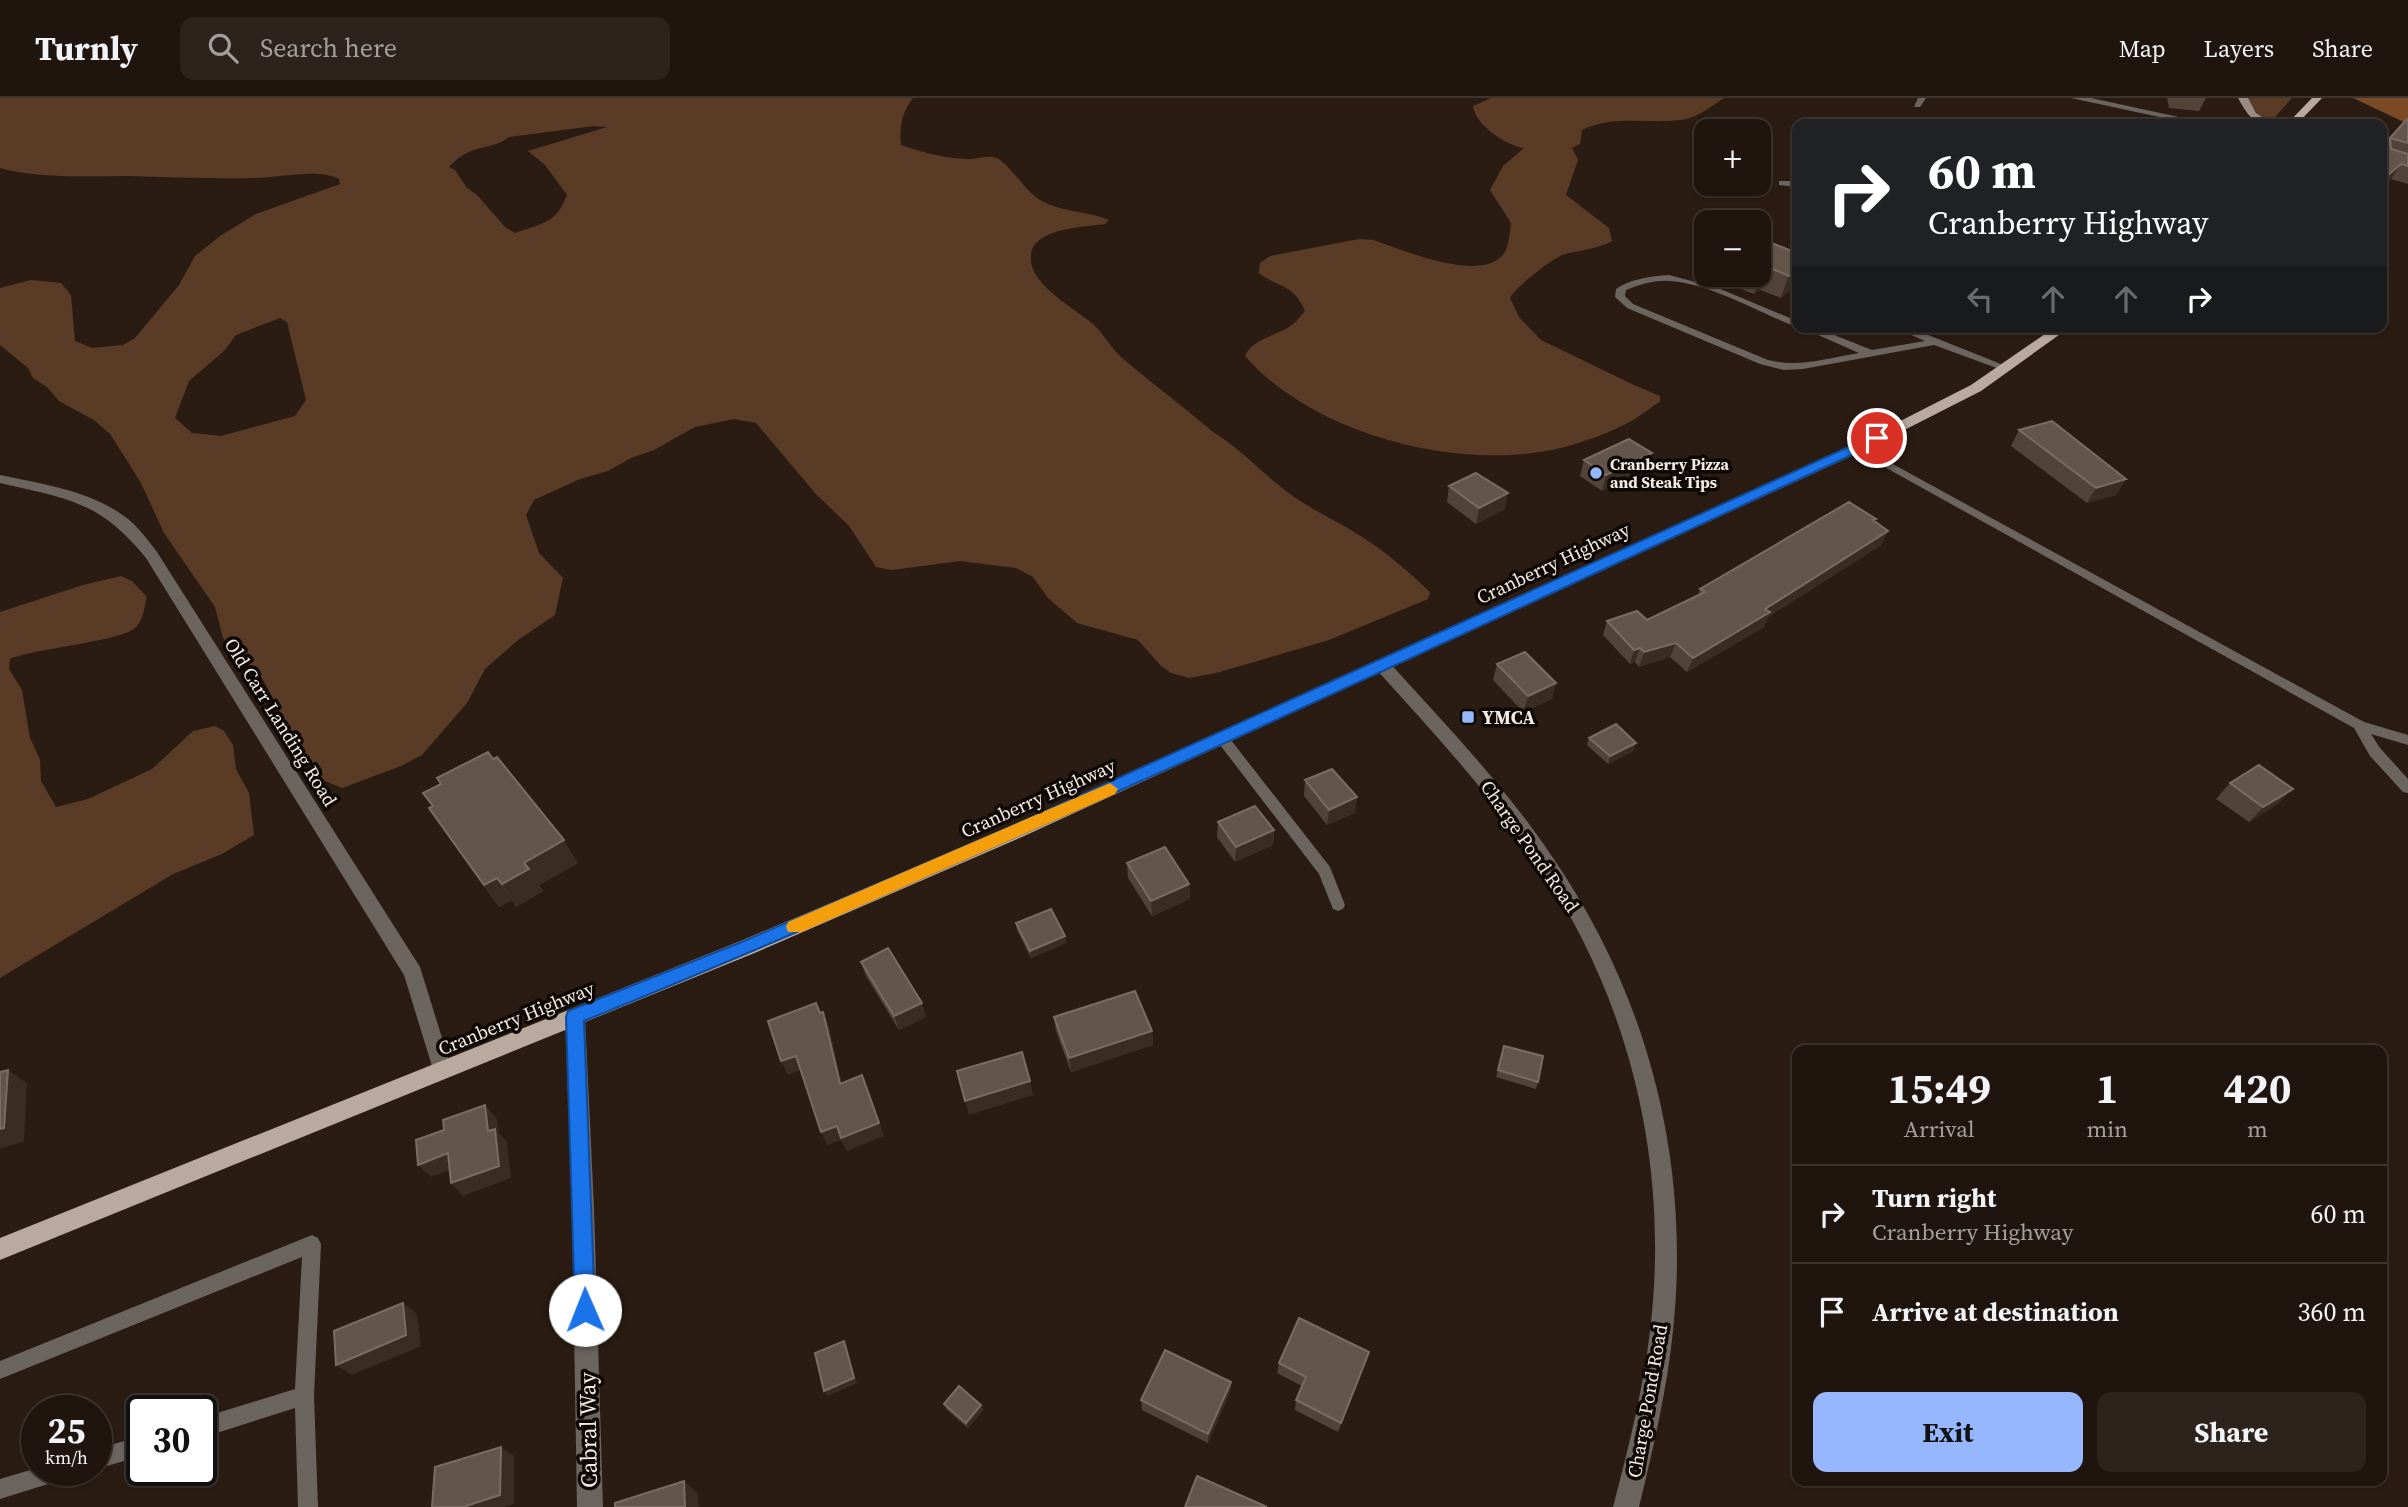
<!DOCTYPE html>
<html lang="en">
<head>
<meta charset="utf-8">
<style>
	:root { --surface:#20150e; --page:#2d221c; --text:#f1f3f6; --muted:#a29f9e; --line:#3d342e; --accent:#96b6fd }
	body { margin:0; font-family:"Source Serif 4",serif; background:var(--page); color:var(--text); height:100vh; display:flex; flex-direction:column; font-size:26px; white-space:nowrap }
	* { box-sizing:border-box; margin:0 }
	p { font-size:23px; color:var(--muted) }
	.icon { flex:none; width:38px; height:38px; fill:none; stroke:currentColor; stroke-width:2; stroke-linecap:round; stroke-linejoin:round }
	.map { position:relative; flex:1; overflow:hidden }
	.side { position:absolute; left:1792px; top:947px; width:595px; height:441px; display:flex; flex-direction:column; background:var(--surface); border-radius:14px; box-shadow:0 2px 5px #0004,0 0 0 2px var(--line) }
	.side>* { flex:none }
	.guide { position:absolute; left:1792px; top:21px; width:595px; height:214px; border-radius:14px; box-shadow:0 2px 5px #0004,0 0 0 2px var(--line); background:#202124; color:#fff; overflow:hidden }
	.controls { position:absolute; left:1694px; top:21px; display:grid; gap:14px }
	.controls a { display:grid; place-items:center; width:77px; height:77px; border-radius:14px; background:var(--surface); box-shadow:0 2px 5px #0004,0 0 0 2px var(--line); font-size:35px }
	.speed { position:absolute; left:21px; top:1297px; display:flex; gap:14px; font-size:35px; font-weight:700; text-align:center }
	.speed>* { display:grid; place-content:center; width:91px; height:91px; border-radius:50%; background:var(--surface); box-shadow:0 2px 5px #0004,0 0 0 2px var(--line); line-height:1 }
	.speed small { font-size:18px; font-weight:400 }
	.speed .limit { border:4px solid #111; border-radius:10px; background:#fff; color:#111 }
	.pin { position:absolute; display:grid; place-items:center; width:60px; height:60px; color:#fff; margin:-30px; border:4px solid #fff; border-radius:50%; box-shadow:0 2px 7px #0007 }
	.me { position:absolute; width:77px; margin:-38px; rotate:359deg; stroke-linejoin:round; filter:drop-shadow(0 0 5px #0008) }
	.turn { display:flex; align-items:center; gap:24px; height:147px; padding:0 21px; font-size:32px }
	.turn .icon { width:91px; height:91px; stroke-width:2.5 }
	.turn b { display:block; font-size:49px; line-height:60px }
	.lanes { display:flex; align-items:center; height:66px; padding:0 21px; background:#0003; justify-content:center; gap:35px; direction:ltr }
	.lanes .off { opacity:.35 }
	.eta { display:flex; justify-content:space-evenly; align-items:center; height:119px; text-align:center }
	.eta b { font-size:42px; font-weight:700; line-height:49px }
	.button { display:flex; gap:14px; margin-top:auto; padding:14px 21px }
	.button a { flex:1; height:80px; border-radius:14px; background:var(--accent); color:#111; font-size:28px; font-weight:700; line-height:80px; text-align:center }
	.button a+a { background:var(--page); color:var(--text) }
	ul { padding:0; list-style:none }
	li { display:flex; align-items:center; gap:21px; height:98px; padding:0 21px; border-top:2px solid var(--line) }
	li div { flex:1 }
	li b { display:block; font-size:26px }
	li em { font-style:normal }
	header { display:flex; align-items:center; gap:42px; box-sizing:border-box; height:98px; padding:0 35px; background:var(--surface); border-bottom:2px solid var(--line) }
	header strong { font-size:33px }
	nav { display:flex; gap:38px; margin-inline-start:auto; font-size:24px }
	.search { width:490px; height:63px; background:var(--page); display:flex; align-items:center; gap:18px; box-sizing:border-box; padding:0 24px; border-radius:14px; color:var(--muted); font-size:26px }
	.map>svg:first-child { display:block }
</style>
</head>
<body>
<header>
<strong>Turnly</strong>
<div class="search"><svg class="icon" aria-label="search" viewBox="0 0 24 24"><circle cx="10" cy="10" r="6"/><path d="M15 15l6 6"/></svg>Search here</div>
<nav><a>Map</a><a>Layers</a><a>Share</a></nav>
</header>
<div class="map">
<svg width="2408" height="1409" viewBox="0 0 2408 1409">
	<rect width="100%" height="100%" fill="#2a1c13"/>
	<path fill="#5a3c26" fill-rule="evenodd" d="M0,0h913c-11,14 -14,29 -12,47 23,8 46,14 70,14 7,0 15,-3 22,-2 14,2 32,35 47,43 20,12 48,11 69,20l-4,4c-20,3 -72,4 -74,31 -4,29 44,53 62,69 11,10 18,24 28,33 30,26 62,49 92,75 30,18 52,45 80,64 21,15 44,25 66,39 26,16 49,36 71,57l-2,7 -99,41 -113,33 -27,5 -18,-5 -10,-7 -23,-26 -61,-17 -29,-25 -15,-21 -17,-9 -56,-7 -68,9 -16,-3 -27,-41 -34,-33 -59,-70 -22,-4 -39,8 -41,23 -23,8 -23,13 -28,8 -46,21 -8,15 13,38 24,25 -8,37 -37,25 -33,29 -18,34 -45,52 -21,11 -59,22 -27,-11 -53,-99 -39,-40 -8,-31 -51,-74 -23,-50 -31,-49 -16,-14 -35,-19 -12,-14 -14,-9 -5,-10 -28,-23v-57l31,-8 30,3 10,12 4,46 17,7 31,-3 12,-7 44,-53 16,-29 25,-20 36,-22 84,-30 -1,-5c-23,-11 -59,-1 -84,-1 -43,1 -85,-1 -128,-2 -43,0 -85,3 -127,-8zM594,28l13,1 -79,24 17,14 22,30c-11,29 -25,28 -52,38l-10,-6 -28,-32 -10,-7 -12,-18 -6,-3c22,-25 41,-15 60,-30zM280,220l7,4 19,78 -11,16 -74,20 -29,-3 -17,-15 14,-37 35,-30 12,-16z
		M1491,0h233c-13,9 -29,21 -44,22 -32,4 -68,-5 -98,10l-2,14 -8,4 6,12 -12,35 43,33 3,13c-14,8 -31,9 -47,13 -13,4 -49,33 -55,44l9,19 22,23 93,45 26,11v6c-8,4 -14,10 -22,15 -17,11 -43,21 -63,27 -103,32 -259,-6 -330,-88 8,-19 34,-20 48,-32 5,-4 8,-9 12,-13 -11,-27 -26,-23 -46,-38l1,-10 10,-7 89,-17 14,1c28,9 114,47 133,10 3,-8 4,-19 5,-27l-21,-33 13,-24 21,-18c-17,-2 -49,-23 -51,-42z
		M2245,0h47l-23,26h-4z
		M121,478l11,5 15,16c-3,10 -3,22 -11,30 -12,14 -100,21 -126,32l-1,10 13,21 8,48 10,22 1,21 15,26 32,-8 64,-30 41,-38 22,-5 9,5 9,14 3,24 13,24 5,42 -32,19 -49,20 -173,104v-366l83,-27z"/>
	<path fill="#7a4a27" d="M2353,0h55v26z"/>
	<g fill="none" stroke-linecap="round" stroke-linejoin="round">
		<path fill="#6c645f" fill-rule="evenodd" d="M1918,0h8l-6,9h-6z
			M1779,83h18v6l-18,-2z
			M1669,177l49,13 79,33v6l-3,-1c-38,-15 -85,-43 -125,-45 -15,-1 -30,4 -43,9l-1,6 8,8 135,56c30,8 61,-2 91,-7l-59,-26h14l58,23 53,-9 -32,-14h15l103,41 -9,2 -68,-25 -131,24 -19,1 -24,-6 -133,-56 -12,-11 1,-8c14,-10 35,-13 53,-14z
			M1858,347l506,277 44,13v10l-37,-11 9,14 28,31v14l-5,-1 -33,-36 -16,-28 -500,-278v-4z
			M1222,635l5,2 103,132 15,38 -2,4 -5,2 -5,-2 -14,-35 -102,-133 -2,-3 2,-3z
			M312,1137l6,3 3,6 -7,152 4,111h-20l-3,-99 -94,30v-20l94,-29 7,-132 -302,122v-18z
			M142,1338v20l-46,13v-20z
			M37,1370v2h34l-3,7 -7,3 -61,19v-20z"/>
		<path fill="#6c645f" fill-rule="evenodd" d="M2071,0h20l120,26h-19z
			M0,377c42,9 88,15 124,41 13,9 23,23 33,36l263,415 32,103 -3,6 -7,3 -7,-3 -31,-101 -258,-417c-46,-57 -78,-59 -146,-75z
			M1382,561l6,2c56,62 116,124 163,194 97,140 140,306 122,476 -6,59 -20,118 -34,176h-26c15,-58 30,-116 37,-176 20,-164 -19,-330 -112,-467 -48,-70 -105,-132 -162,-195l-2,-4 2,-4z
			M575,910l7,3 3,6 9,191 9,299h-26l-5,-299 -7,-191 3,-6z"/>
		<path fill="#978b83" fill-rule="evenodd" d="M2238,0h10l8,15 16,11c-20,0 -25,-10 -34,-26z"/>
		<path fill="#b9a99e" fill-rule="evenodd" d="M2312,0h10l-25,26h-10z
			M2055,229h15l-89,64 -110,56 -849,390 -265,115 -757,308v-22l743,-298 267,-113 851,-386 110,-56z"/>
	</g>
	<path fill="#514338" d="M2167,0h39l-7,13 -30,-3z
		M2407,21l1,1v64l-17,-5 -9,8v-39z
		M1759,140l38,15 -16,45 -21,-8 -6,4 -29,-11 1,-5 -8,-3h41z
		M2019,332l107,49 -10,16 -29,8 -76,-57z
		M1652,355l-5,16 -45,22 -22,-15 4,-16z
		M1449,388l56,23 -29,15 -29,-22z
		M1875,424l13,9 -7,14 -113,72 -4,10 -77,45 -17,-15 -31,10 -4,-5 -5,2 -27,-29 4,-14 40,-1 51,-25 2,-6z
		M1497,566l55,35 -29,13 -30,-32z
		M1589,640l47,5 -3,8 -25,13 -21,-19z
		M493,661l85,104 -39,22 4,6 -27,16 -4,-7 -13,7 -70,-99 3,-2 -9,-13z
		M1305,682l52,17 -2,16 -28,12 -23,-29z
		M2230,685l48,21 -29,18 -33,-23z
		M1218,724l56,8 -1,15 -38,17 -18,-25z
		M1127,765l62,21 1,15 -38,17 -24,-38z
		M1016,825l49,13 1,7 -35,15 -14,-28z
		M861,864l65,55 -27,13 -33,-54z
		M1054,919l98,14 1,14 -82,27 -15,-41z
		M1504,948l34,36 -2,7 -40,-12z
		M1369,1254l-3,10 -28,70 -43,-22 1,-10 6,-14 -25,-13 2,-10z
		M1231,1284l-1,10 -22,51 -66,-33 -1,-10z
		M944,1306l37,1 2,5 -15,18 -22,-19z"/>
	<path fill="#3a2c21" d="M2401,66l-10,15 -9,8v-7z
		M1768,169l-8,23 -6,4 7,-22z
		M1797,171v17l-16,12 8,-22z
		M1652,355l-5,16 -45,22 4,-16z
		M2126,381l-10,16 -29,8 9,-15z
		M1508,395l-3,16 -29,15 3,-16z
		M1888,433l-7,14 -113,72 -4,10 -77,45 6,-14 72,-49z
		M1676,545l-6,14 -31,10 5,-15z
		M1640,550l-5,14 -5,2 4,-14z
		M1556,585l-4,16 -29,13 5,-16z
		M1636,645l-3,8 -25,13 2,-8z
		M2293,691l-15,15 -29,18 14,-15z
		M1357,699l-2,16 -28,12 2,-15z
		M1274,732l-1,15 -38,17 1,-15z
		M564,742l14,23 -39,22 4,6 -27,16 -14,-23 22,-21z
		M497,780l15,22 -13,7 -15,-22z
		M1189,786l1,15 -38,17 -1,-15z
		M1065,838l1,7 -35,15 -1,-7z
		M922,905l4,14 -27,13 -5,-14z
		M823,914l6,14 16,71 -5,-13z
		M1152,933l1,14 -82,27 -2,-14z
		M796,958l6,13 -14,6 -7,-14z
		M8,972l19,13 -3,58 -24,8v-20z
		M862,977l22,61 -37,15 -6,-11 -14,5 -6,-13z
		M1030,983l3,14 -64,20 -4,-14z
		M485,1007l12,14 2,14 8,9 4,36 -48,18 -12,-13 37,-52z
		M448,1055l12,13 -29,11 -13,-12z
		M403,1205l14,11 4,32 -69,29 -16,-10z
		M844,1243l3,6 10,36 -30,13 -3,-5z
		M1369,1254l-3,10 -28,70 3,-9z
		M1231,1284l-1,10 -22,51v-9z
		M981,1307l2,5 -15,18 -2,-5z
		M501,1349l13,9v48l-10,3h-41z
		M684,1383l14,13 1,13h-14z"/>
	<path fill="#63554a" stroke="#7a6c62" stroke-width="2" d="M2407,21l1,1v23l-18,-5z
		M2390,41l1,10 17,5v12l-7,-2 -19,16v-32z
		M1759,140l38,15v16l-8,7 -21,-9 -7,5 -2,-1z
		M2052,323l74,58 -30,9 -77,-58z
		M1629,341l23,14 -46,22 -22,-15z
		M1476,375l32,20 -29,15 -30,-22z
		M1849,404l27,17 -3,1 15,11 -123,78 5,3 -77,46 -17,-15 -32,9 -4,-4 -6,2 -27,-29 30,-10 10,9 58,-28 -5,-3z
		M1525,554l31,31 -28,13 -31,-32z
		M1616,626l20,19 -26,13 -21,-18z
		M488,654l5,7 4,-2 67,83 -40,23 5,6 -27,15 -5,-6 -13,7 -55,-77 4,-2 -10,-13 18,-9 -4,-6z
		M2259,667l34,24 -30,18 -33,-24z
		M1332,671l25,28 -28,13 -24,-30z
		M1255,708l19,24 -38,17 -18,-25z
		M1165,749l24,37 -38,17 -24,-38z
		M1051,811l14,27 -35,15 -14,-28z
		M888,850l34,55 -28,13 -33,-54z
		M1135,893l17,40 -83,27 -15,-41z
		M816,905l4,10 3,-1 17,72 22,-9 17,48 -38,15 -4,-12 -16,6 -25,-76 -15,5 -13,-40z
		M1504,948l39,10 -5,26 -40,-12z
		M1022,954l8,29 -65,20 -8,-30z
		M8,972l-4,58 -4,1v-57z
		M485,1007l3,26 7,-2 4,37 -48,17 -3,-30 -30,12 -2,-25 28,-10 -1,-10z
		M403,1205l3,32 -70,30 -2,-34z
		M1299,1220l70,34 -28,71 -45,-23 10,-23 -27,-14z
		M844,1243l10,37 -30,13 -9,-38z
		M1165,1252l66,32 -23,52 -67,-34z
		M959,1288l22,19 -15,18 -22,-19z
		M501,1349l-1,48 -37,12h-31l3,-40z
		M1197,1378l70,31h-82z
		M684,1383l1,26h-70v-4z"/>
	<path fill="#1a73e8" stroke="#114b97" stroke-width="2" d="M1877,336l5,1v6c-431,198 -859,401 -1298,580l11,289 -3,7 -7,3 -7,-3 -3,-7 -9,-293 2,-6 176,-70 266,-114z"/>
	<path fill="#f59e0b" d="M1110,685l8,6 -3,5 -314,138h-13l-2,-5 2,-5z"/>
	<g fill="#96b6fd" stroke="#0e0805" stroke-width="2.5">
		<circle cx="1596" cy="375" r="7"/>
		<rect x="1461" y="612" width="14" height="14" rx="3.5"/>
	</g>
	<g text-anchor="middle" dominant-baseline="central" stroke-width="7" stroke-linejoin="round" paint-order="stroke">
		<g font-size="16" font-weight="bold" fill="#f4eae4" stroke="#0e0805" text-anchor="start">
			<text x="1610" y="366">Cranberry Pizza<tspan x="1610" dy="18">and Steak Tips</tspan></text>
		</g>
		<g font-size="19" fill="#f4eae4" stroke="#0e0805">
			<text transform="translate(1553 465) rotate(-25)">Cranberry Highway</text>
			<text transform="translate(281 624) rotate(58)">Old Carr Landing Road</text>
			<text transform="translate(1038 700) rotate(-24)">Cranberry Highway</text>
			<text transform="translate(1530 748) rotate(55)">Charge Pond Road</text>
			<text transform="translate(516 920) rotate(-22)">Cranberry Highway</text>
			<text transform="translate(1647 1303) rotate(-80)">Charge Pond Road</text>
		</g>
		<g font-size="19" font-weight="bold" fill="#f4eae4" stroke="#0e0805" text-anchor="start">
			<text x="1482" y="619">YMCA</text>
		</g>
		<g font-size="23" fill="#f4eae4" stroke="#0e0805">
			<text transform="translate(588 1332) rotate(-91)">Cabral Way</text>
		</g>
	</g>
</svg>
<div class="controls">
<a>+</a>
<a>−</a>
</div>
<div class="speed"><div>25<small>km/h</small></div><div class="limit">30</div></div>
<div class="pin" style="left:1877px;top:340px;background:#d93025"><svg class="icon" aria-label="arrive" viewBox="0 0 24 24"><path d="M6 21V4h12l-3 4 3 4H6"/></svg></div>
<svg class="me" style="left:585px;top:1212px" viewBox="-20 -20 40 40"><circle r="19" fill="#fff"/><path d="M0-13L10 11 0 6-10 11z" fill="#1a73e8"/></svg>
<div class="guide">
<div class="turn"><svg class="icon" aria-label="right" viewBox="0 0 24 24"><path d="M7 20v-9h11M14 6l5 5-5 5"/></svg><div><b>60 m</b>Cranberry Highway</div></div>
<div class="lanes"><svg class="icon off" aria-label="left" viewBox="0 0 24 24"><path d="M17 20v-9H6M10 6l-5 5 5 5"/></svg><svg class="icon off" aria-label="ahead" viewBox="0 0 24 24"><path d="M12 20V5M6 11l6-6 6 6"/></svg><svg class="icon off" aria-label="ahead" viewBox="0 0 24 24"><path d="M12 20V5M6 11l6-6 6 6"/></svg><svg class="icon" aria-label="right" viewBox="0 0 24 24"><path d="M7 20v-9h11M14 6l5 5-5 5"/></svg></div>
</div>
<section class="side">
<div class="eta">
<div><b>15:49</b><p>Arrival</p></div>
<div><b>1</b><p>min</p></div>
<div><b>420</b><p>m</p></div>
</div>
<ul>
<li><svg class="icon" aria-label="right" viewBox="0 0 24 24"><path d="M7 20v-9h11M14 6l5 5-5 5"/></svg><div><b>Turn right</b><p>Cranberry Highway</p></div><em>60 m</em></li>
<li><svg class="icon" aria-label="arrive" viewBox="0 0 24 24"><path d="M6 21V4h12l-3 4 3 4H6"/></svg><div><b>Arrive at destination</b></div><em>360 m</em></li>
</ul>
<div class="button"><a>Exit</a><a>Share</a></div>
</section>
</div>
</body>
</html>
